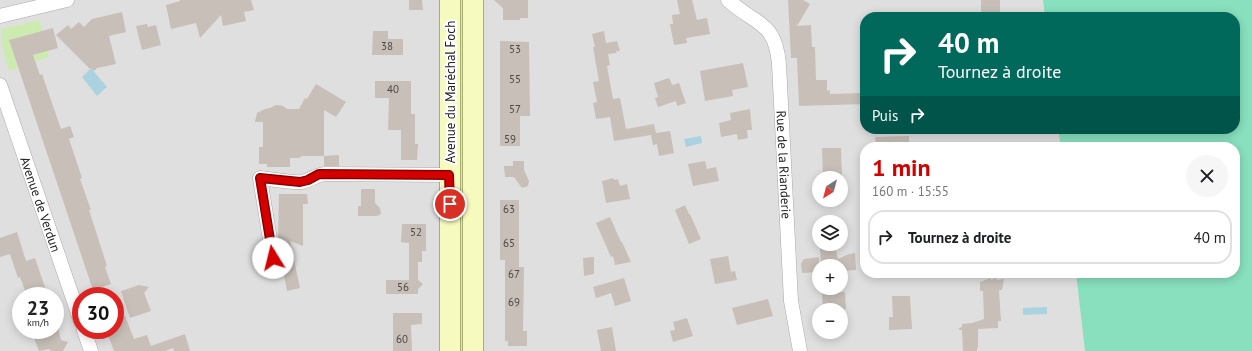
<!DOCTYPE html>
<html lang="fr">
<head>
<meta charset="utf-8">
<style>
	:root { --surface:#fff; --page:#f6f6f6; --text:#202124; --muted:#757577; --line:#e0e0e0; --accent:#d40000 }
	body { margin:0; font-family:"PT Sans",sans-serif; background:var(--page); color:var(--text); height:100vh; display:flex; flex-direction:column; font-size:15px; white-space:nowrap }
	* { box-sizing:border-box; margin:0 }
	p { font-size:13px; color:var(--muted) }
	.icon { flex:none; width:22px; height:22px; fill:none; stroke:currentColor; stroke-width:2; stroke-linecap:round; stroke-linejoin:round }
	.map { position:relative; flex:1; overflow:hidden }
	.details { position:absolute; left:860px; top:142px; width:380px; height:136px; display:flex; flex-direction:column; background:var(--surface); border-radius:16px; box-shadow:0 2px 10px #0003 }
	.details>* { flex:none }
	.guide { position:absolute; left:860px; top:12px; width:380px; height:122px; border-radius:16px; box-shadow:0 2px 10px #0003; background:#00695c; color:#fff; overflow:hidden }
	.needle { width:26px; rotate:216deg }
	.fabs { position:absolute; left:812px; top:171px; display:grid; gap:8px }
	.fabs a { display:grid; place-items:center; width:36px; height:36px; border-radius:50%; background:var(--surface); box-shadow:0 2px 10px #0003; font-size:20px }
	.speed { position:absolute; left:12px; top:287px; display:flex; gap:8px; font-size:20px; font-weight:700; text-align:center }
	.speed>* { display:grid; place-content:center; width:52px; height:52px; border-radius:50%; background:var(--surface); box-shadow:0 2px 10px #0003; line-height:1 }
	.speed small { font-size:10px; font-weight:400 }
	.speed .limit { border:6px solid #d22; background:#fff; color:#111 }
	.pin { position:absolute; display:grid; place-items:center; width:34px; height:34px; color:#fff; margin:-17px; border:2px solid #fff; border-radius:50%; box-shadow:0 1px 4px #0007 }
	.me { position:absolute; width:44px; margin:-22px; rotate:351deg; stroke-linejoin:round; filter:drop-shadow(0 0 3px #0008) }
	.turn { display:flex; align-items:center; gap:14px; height:84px; padding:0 12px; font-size:18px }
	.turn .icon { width:52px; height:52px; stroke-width:2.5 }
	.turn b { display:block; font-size:28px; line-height:34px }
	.then { display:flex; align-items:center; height:38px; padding:0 12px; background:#0003; gap:8px; font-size:15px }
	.round { display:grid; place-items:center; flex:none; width:42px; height:42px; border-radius:21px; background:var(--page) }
	.summary { display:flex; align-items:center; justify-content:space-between; height:68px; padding:0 12px }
	h1 { font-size:24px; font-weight:800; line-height:30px; color:var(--accent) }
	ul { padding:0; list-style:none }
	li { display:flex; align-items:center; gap:12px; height:54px; margin:0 8px 6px; padding:0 4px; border:2px solid var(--line); border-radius:16px }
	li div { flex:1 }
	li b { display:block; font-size:15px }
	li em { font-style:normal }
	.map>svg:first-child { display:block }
</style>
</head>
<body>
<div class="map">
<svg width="1252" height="351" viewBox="0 0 1252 351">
	<rect width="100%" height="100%" fill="#f2efe9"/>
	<path fill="#e0dfdf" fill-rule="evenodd" d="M0,0h1252v351h-1252zM865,17h370v112h-370zM865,147h370v126h-370zM819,178h22v22h-22zM819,222h22v22h-22zM819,266h22v22h-22zM21,296h34v34h-34zM81,296h34v34h-34zM819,310h22v22h-22z"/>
	<path fill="#cdebb0" d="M40,20l2,11 -32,10 8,27 -9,3c-4,-12 -9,-29 -8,-42z
		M46,46l3,11 -16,6 -2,-7 8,-2 -1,-5z"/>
	<path fill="#88e0be" d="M1043,0h209v351h-167l-9,-78h159v-126h-174l-3,-18h177v-112h-190z"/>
	<path fill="#aad3df" d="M91,68l16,19 -10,9 -15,-19z
		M701,136l1,7 -16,4 -2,-8z
		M1047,307v7l-24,1v-7z"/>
	<path fill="#c7bfb8" d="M180,0h71l3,10 -10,2 2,9 -23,5 -2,-11 -21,23 -4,-15 -25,6 -5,-24 14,-4z
		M409,0h13l1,10h-14z
		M494,0h34v18h-8v2h-17v-12z
		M677,0h15l5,20 10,-2 3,16 -24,4 1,5 -13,2 -4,-21h3l-1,-9 8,-1z
		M788,0h15l7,4 -13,22 14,-1 1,22h3l1,33h11v11l3,-1v4l35,-1v11l-66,2 -2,-48h-6z
		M981,0h19v17h-19z
		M122,12l4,20 -17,4 7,28 -19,4 -3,3 -3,-3 -1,1 -34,-34 12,-10 3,4 8,-7 5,5 8,-8z
		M147,24l1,3 8,-2 5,20 -19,5 -6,-24z
		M53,28l5,20 -25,7 7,20 2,-1 19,55 9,-3 4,11 -5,2 13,39 -2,1 11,31h-2l18,56 -2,1 6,17 -18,6 -84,-250z
		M373,31h15v8h15v16h-31z
		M604,31l2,12 11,-2 3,10h-4l1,2 -9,1 2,11 -3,1 6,33 7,-1 6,31 28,-5 2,9 14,-2 4,22 -15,3 -2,-12 -4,1 -2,-10 -37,6 -4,-24 -14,2 -3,-16 4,-1 -4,-20 6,-1 -6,-34h2l-3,-13z
		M500,41l29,1 1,74h-10v30h-20z
		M743,63l5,24 -16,3 1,6 -28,5 -5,-30z
		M669,78l3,7 7,-2 7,20 -9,3 -1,-5 -18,6 -3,-9 3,-1 -4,-14z
		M375,81h36v33h4v30h3l-1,16h-16v-30h-13l1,-32h-14z
		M316,84l30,18 -10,15 -12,-7v46l15,-1v11h-15v-10h-22l-3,2h-9v9h-23v-3h-8v-17h4v-25h-8l2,-9 8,-4 5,-1 6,-3 7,1 4,3h12l6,-11 2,1z
		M750,109l2,21h-5l1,8 -10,2 -1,-6 -16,3 -2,-14 12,-3 -1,-7z
		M909,136v11h-33l-1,-10z
		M822,148h19l1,30h-19z
		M513,161h11v9l5,11 -1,5 -6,2 -8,-11h-9l-1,-11h9z
		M705,161l2,8 9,-2 3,14 -26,5 -5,-22z
		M613,178l1,2 4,-1 2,7 7,-2 3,15 -24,4 -4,-22z
		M361,189h14v14l5,5 1,6 -4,2h-19v-10h3z
		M279,194h28l1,10h-5v42l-13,-5 10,47 -13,3 -5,-27h-3l2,-7 -3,-19z
		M500,200h19v67h5l-1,64h4v15h-19v-5h-3v-81h-5z
		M685,205l4,9h1l11,25 -12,5 -14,-34z
		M610,217l11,25h1l9,20 -16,3 -2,-9 -2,1 -15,-34z
		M402,224h24v27h-4v11h-4v18l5,4 -5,5v5h-32v-14h23v-37l-8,-1z
		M17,232l9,29 9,-3 13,38h-21l-7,-19 -2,1 -8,-24 -10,3v-19z
		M835,247l3,12 11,-5 6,-1 1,17 -15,1v-5h-20l-1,-18z
		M728,256l3,16 4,-1 2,9 -22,4 -5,-25z
		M594,257v17l-10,2 -1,-18z
		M819,257v15l-17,1 -1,-9 3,-5z
		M624,278l7,23 -16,5 -4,-13 -15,5 -3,-11z
		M991,278v2l5,-2 1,2 7,-1 -2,11h-3l2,31h-3v7l-20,1v19h-1v3h-14l-1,-21h-3v-2l3,-1v-3l10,-1 12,-4 -1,-28h-3v-9z
		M139,285l10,2 -5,6 7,18 -21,7 -9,-27z
		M845,292l1,17 -23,1 -1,-17z
		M892,296h18l2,33 -23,1v-13h4z
		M768,299l5,17 -36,9 -5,-17z
		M393,313h29v11l-11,1 1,26h-19z
		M125,316l9,23 13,-4 4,11 34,-12 5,17h-16l-1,-3 -8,3h-51l-8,-21h9v-11z
		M687,318l6,18 -20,6 -3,-11 5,-1 -2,-8z
		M612,327l4,24h-15l-4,-21z
		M58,328l3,12 7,2 -5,9h-12l-2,-2 -10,2 -8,-21h24z"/>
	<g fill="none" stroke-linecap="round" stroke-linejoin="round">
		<defs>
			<g id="minor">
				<path id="s1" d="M728,0c27,25 47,20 51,64l12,237 9,50"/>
				<path d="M0,16l67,-16"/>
				<path id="s2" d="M0,85l81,237"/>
				<path d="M273,258l-13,-80c12,1 30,5 42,4 9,-2 15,-8 24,-8l123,1"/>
				<path d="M84,330l7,21"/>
			</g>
			<path id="secondary" d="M450,351v-351
				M473,351v-351"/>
		</defs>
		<use href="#minor" stroke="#a9a9a9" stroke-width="15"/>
		<use href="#secondary" stroke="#707d05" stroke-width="21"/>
		<use href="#minor" stroke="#fff" stroke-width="14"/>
		<use href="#secondary" stroke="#f7fabf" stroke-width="20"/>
	</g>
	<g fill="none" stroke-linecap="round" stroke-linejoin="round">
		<defs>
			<path id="route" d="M273,258l-13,-80 40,4 8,-2 11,-6 130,1 1,29"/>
		</defs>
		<use href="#route" stroke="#8a0000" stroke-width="10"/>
		<use href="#route" stroke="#d40000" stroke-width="7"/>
	</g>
	<g text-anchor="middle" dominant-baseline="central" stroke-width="4" stroke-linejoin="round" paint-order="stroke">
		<g font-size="11" fill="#4b4948">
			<text x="387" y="46">38</text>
			<text x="515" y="49">53</text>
			<text x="515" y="79">55</text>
			<text x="393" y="89">40</text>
			<text x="515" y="109">57</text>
			<text x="510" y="139">59</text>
			<text x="509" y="209">63</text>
			<text x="416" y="232">52</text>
			<text x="509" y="243">65</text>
			<text x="514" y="274">67</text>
			<text x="403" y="287">56</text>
			<text x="514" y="302">69</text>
			<text x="402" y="339">60</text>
		</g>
		<g font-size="13" fill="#222" stroke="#fff">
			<text transform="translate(450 92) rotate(-90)">Avenue du Maréchal Foch</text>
			<text stroke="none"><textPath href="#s1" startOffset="187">Rue de la Rianderie</textPath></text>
			<text stroke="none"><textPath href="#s2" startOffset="126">Avenue de Verdun</textPath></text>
		</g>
	</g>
</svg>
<div class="fabs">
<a><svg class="needle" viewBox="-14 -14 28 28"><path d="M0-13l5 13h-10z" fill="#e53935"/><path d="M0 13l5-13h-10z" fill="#757577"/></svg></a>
<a><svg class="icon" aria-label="layers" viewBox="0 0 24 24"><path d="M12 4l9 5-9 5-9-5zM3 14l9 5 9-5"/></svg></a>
<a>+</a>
<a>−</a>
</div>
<div class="speed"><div>23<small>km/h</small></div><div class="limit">30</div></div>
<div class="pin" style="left:450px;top:204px;background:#d93025"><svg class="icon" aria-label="arrive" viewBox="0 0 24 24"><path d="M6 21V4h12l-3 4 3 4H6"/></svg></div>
<svg class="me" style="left:273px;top:258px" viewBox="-20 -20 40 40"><circle r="19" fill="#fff"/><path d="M0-13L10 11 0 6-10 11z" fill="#d40000"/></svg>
<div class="guide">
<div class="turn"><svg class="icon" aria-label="right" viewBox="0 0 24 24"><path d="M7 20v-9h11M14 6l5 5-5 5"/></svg><div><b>40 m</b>Tournez à droite</div></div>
<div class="then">Puis<svg class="icon" aria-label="right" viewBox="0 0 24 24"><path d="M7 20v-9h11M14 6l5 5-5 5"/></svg></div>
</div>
<section class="details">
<div class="summary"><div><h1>1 min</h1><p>160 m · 15:55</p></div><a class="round"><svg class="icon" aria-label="close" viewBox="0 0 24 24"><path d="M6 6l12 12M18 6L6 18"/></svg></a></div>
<ul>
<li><svg class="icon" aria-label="right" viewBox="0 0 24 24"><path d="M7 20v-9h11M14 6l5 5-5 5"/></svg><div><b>Tournez à droite</b></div><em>40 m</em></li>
</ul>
</section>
</div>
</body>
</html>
